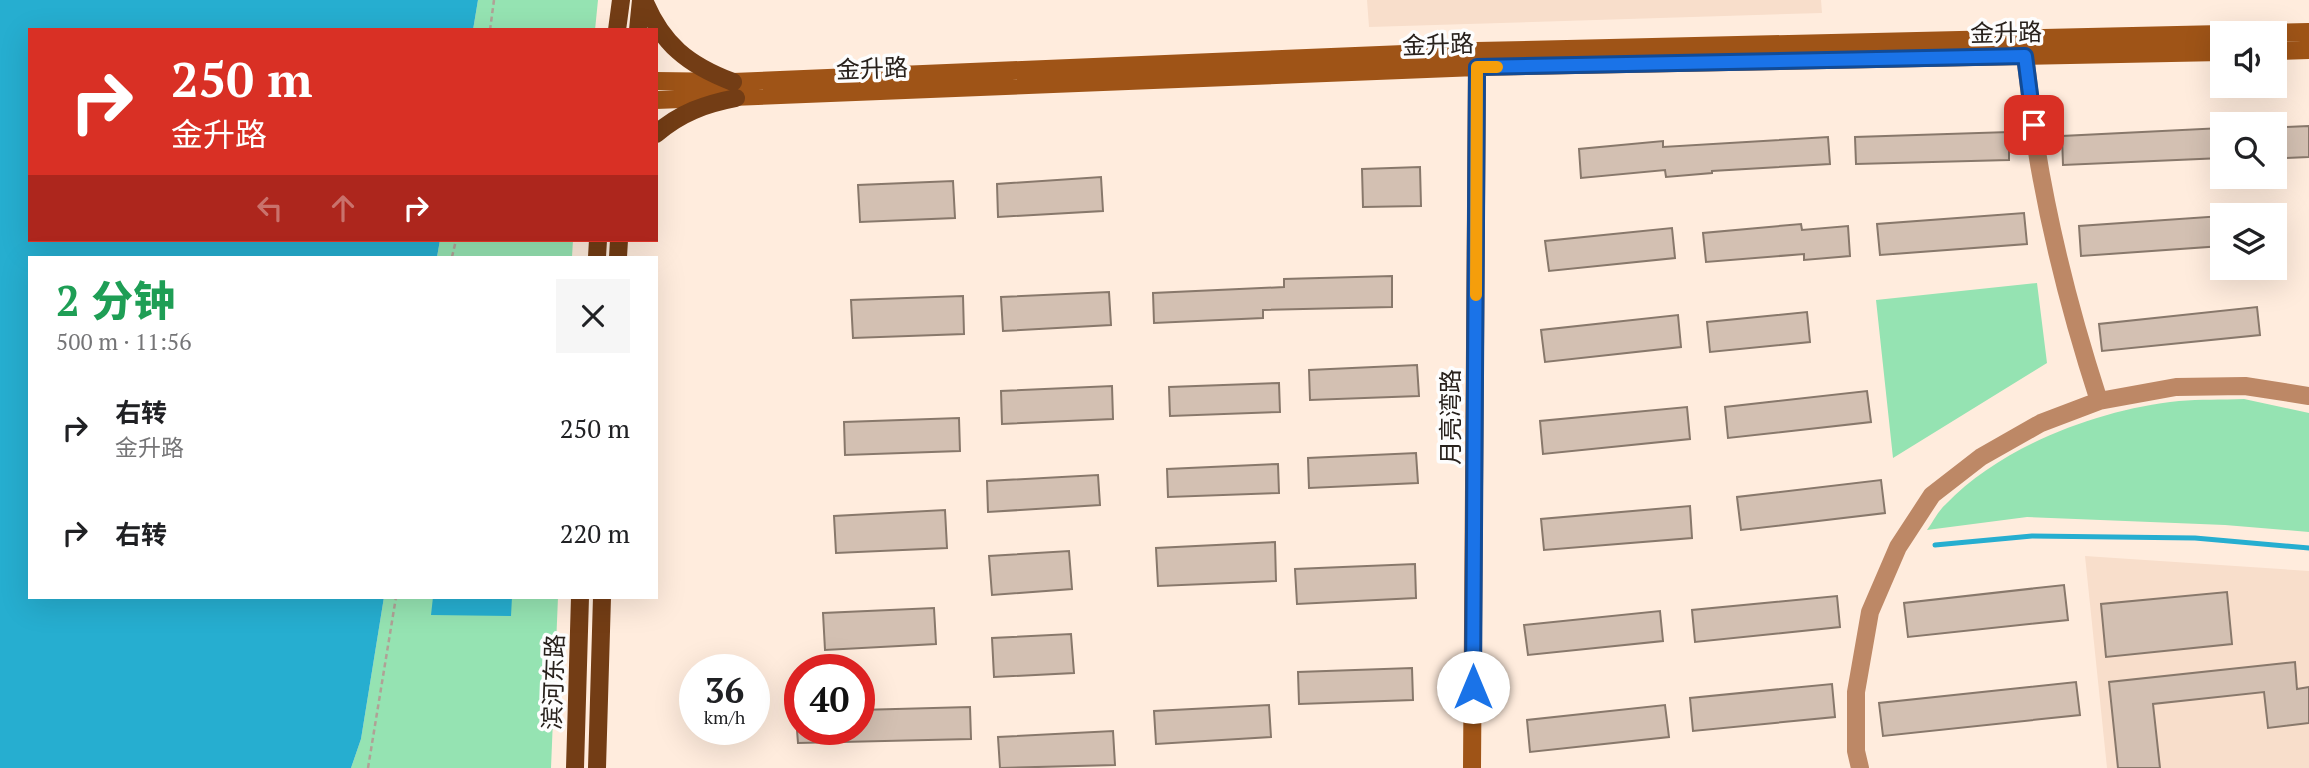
<!DOCTYPE html>
<html lang="zh">
<head>
<meta charset="utf-8">
<style>
	:root { --surface:#fff; --page:#f6f6f6; --text:#202124; --muted:#757577 }
	body { margin:0; font-family:"PT Serif","Noto Sans SC",serif; background:var(--page); color:var(--text); height:100vh; display:flex; flex-direction:column; font-size:26px; white-space:nowrap }
	* { box-sizing:border-box; margin:0 }
	p { font-size:23px; color:var(--muted) }
	.icon { flex:none; width:38px; height:38px; fill:none; stroke:currentColor; stroke-width:2; stroke-linecap:round; stroke-linejoin:round }
	.map { position:relative; flex:1; overflow:hidden }
	.sheet { position:absolute; left:28px; top:256px; width:630px; height:343px; display:flex; flex-direction:column; background:var(--surface); border-radius:0px; box-shadow:0 7px 28px #0002 }
	.sheet>* { flex:none }
	.banner { position:absolute; left:28px; top:28px; width:630px; height:214px; border-radius:0px; box-shadow:0 7px 28px #0002; background:#d93025; color:#fff; overflow:hidden }
	.controls { position:absolute; left:2210px; top:21px; display:grid; gap:14px }
	.controls a { display:grid; place-items:center; width:77px; height:77px; border-radius:0px; background:var(--surface); box-shadow:0 7px 28px #0002; font-size:35px }
	.speed { position:absolute; left:679px; top:654px; display:flex; gap:14px; font-size:35px; font-weight:700; text-align:center }
	.speed>* { display:grid; place-content:center; width:91px; height:91px; border-radius:50%; background:var(--surface); box-shadow:0 7px 28px #0002; line-height:1 }
	.speed small { font-size:18px; font-weight:400 }
	.speed .limit { border:10px solid #d22; background:#fff; color:#111 }
	.pin { position:absolute; display:grid; place-items:center; width:60px; height:60px; color:#fff; margin:-30px; border-radius:14px; box-shadow:0 4px 10px #0006 }
	.me { position:absolute; width:77px; margin:-38px; rotate:0deg; stroke-linejoin:round; filter:drop-shadow(0 0 5px #0008) }
	.turn { display:flex; align-items:center; gap:24px; height:147px; padding:0 28px; font-size:32px }
	.turn .icon { width:91px; height:91px; stroke-width:2.5 }
	.turn b { display:block; font-size:49px; line-height:60px }
	.lanes { display:flex; align-items:center; height:66px; padding:0 28px; background:#0003; justify-content:center; gap:35px; direction:ltr }
	.lanes .off { opacity:.35 }
	.round { display:grid; place-items:center; flex:none; width:74px; height:74px; border-radius:0px; background:var(--page) }
	.head { display:flex; align-items:center; justify-content:space-between; height:119px; padding:0 28px }
	h1 { font-size:42px; font-weight:800; line-height:52px; color:#1e9e55 }
	ul { padding:0; list-style:none }
	li { display:flex; align-items:center; gap:21px; height:105px; padding:0 28px }
	li div { flex:1 }
	li b { display:block; font-size:26px }
	li em { font-style:normal }
	.map>svg:first-child { display:block }
</style>
</head>
<body>
<div class="map">
<svg width="2309" height="768" viewBox="0 0 2309 768">
	<rect width="100%" height="100%" fill="#ffecdd"/>
	<path fill="#f8decb" d="M1367,0h454l1,13 -453,14z
		M2085,556l224,15v197h-202z"/>
	<path fill="#95e3b2" d="M478,0h120l-3,30h-122z
		M440,240h133l-1,17h-135z
		M2037,283l10,80 -154,95 -17,-158z
		M2244,399l65,14v119l-84,-7 -198,-8 -100,13c6,-8 11,-19 19,-26 56,-58 153,-95 233,-103 21,-2 43,-1 65,-2z
		M384,597h174l-7,171h-200l10,-29z"/>
	<path fill="#26aed0" d="M0,0h478l-5,30h-443v210h410l-3,17h-407v340h354l-23,142 -10,29h-351z
		M433,597h79l-1,19 -80,-1z"/>
	<g fill="none" stroke-linecap="round" stroke-linejoin="round">
		<path stroke="#26aed0" stroke-width="5" d="M1935,545l97,-9 163,2 114,10"/>
	</g>
	<path fill="#d3c0b2" stroke="#88786b" stroke-width="2" d="M2309,126v31l-23,1 -1,-31z
		M2222,128v30l-159,7 -1,-29z
		M2009,132v28l-153,4 -1,-27z
		M1828,137l2,27 -118,7v2l-46,4 -1,-7 -84,8 -2,-29 84,-8v6z
		M1420,167l1,39 -58,1 -1,-38z
		M1101,177l2,34 -105,6 -1,-33z
		M953,181l2,37 -95,4 -2,-37z
		M2024,213l3,31 -147,11 -3,-31z
		M2222,216v30l-141,10 -2,-30z
		M1801,224l1,6 46,-4 2,30 -46,4v-6l-98,8 -3,-29z
		M1672,228l3,30 -126,13 -4,-30z
		M1392,276v31l-129,3v8l-109,5 -1,-30 131,-6v-8z
		M1109,292l2,33 -108,6 -2,-34z
		M963,296l1,38 -111,4 -2,-38z
		M2257,307l3,28 -158,16 -3,-27z
		M1807,312l3,30 -100,10 -3,-30z
		M1678,315l3,32 -136,15 -4,-32z
		M1417,365l2,31 -109,4 -1,-30z
		M1279,383l1,29 -110,4 -1,-29z
		M1112,386l1,33 -111,5 -1,-33z
		M1867,391l4,31 -143,16 -3,-31z
		M1687,407l3,32 -147,15 -3,-33z
		M959,418l1,33 -115,4 -1,-33z
		M1416,453l2,30 -109,5 -1,-30z
		M1278,464l1,29 -111,4 -1,-28z
		M1098,475l2,30 -112,7 -1,-31z
		M1881,480l4,33 -144,17 -4,-33z
		M1690,506l2,32 -148,12 -3,-31z
		M945,510l2,38 -111,5 -2,-37z
		M1275,542l1,39 -118,5 -2,-38z
		M1069,551l3,38 -80,6 -3,-39z
		M1415,564l1,34 -119,6 -2,-35z
		M2064,585l4,35 -160,17 -4,-34z
		M2227,592l5,52 -126,13 -5,-53z
		M1837,596l3,31 -145,15 -3,-32z
		M934,608l2,36 -111,6 -2,-37z
		M1660,611l3,30 -135,14 -4,-30z
		M1071,634l3,39 -80,4 -2,-39z
		M2295,662l2,27 12,-2v36l-41,5 -4,-36 -111,12 7,64h-42l-9,-86z
		M1412,668l1,32 -114,4 -1,-32z
		M2076,682l4,33 -197,21 -4,-33z
		M1832,684l3,33 -142,14 -3,-33z
		M1269,705l2,32 -115,7 -2,-33z
		M1665,705l4,32 -139,15 -3,-32z
		M970,707l1,32 -173,4 -1,-13h62v-20z
		M1113,731l2,34 -115,3 -2,-31z"/>
	<g fill="none" stroke-linecap="round" stroke-linejoin="round">
		<path stroke="#b0a196" stroke-width="2.5" stroke-dasharray="5 3.5" stroke-linecap="butt" d="M490,30l4,-30
			M452,257l4,-17
			M368,768l28,-171"/>
		<path stroke="#bd8866" stroke-width="18" d="M2025,56c4,30 7,60 11,90 14,87 36,172 63,255
			M1860,768l-4,-17v-59l14,-80 28,-65 34,-52 49,-38 60,-34 58,-22 77,-14 69,-1 64,10"/>
		<path stroke="#9f5417" stroke-width="18" d="M2270,33l39,-1
			M2275,51l34,-1
			M656,81l77,1 744,-31 745,-17
			M656,100l821,-33 745,-15
			M1472,768l5,-701"/>
		<path stroke="#733d15" stroke-width="18" d="M644,0c18,44 44,65 89,82
			M617,30l4,-30
			M638,30l3,-30
			M656,134c24,-21 49,-30 80,-36
			M597,257l1,-17
			M618,257l1,-17
			M575,768l5,-171
			M597,768l5,-171"/>
	</g>
	<g fill="none" stroke-linecap="round" stroke-linejoin="round">
		<defs>
			<path id="route" d="M1473,687l4,-620 548,-11 9,69"/>
		</defs>
		<use href="#route" stroke="#114b97" stroke-width="18"/>
		<use href="#route" stroke="#1a73e8" stroke-width="12"/>
		<path stroke="#f59e0b" stroke-width="12" d="M1476,295l1,-228h20"/>
	</g>
	<g text-anchor="middle" dominant-baseline="central" stroke-width="7" stroke-linejoin="round" paint-order="stroke">
		<g font-size="24" fill="#28211c" stroke="#fdfdfd">
			<text transform="translate(2006 32) rotate(-1)">金升路</text>
			<text transform="translate(1438 44) rotate(-2)">金升路</text>
			<text transform="translate(872 68) rotate(-2)">金升路</text>
			<text transform="translate(1450 417) rotate(-90)">月亮湾路</text>
			<text transform="translate(553 682) rotate(-88)">滨河东路</text>
		</g>
	</g>
</svg>
<div class="controls">
<a><svg class="icon" aria-label="sound" viewBox="0 0 24 24"><path d="M4 9h4l5-4v14l-5-4H4zM17 9q2 3 0 6"/></svg></a>
<a><svg class="icon" aria-label="search" viewBox="0 0 24 24"><circle cx="10" cy="10" r="6"/><path d="M15 15l6 6"/></svg></a>
<a><svg class="icon" aria-label="layers" viewBox="0 0 24 24"><path d="M12 4l9 5-9 5-9-5zM3 14l9 5 9-5"/></svg></a>
</div>
<div class="speed"><div>36<small>km/h</small></div><div class="limit">40</div></div>
<div class="pin" style="left:2034px;top:125px;background:#d93025"><svg class="icon" aria-label="arrive" viewBox="0 0 24 24"><path d="M6 21V4h12l-3 4 3 4H6"/></svg></div>
<svg class="me" style="left:1473px;top:687px" viewBox="-20 -20 40 40"><circle r="19" fill="#fff"/><path d="M0-13L10 11 0 6-10 11z" fill="#1a73e8"/></svg>
<div class="banner">
<div class="turn"><svg class="icon" aria-label="right" viewBox="0 0 24 24"><path d="M7 20v-9h11M14 6l5 5-5 5"/></svg><div><b>250 m</b>金升路</div></div>
<div class="lanes"><svg class="icon off" aria-label="left" viewBox="0 0 24 24"><path d="M17 20v-9H6M10 6l-5 5 5 5"/></svg><svg class="icon off" aria-label="ahead" viewBox="0 0 24 24"><path d="M12 20V5M6 11l6-6 6 6"/></svg><svg class="icon" aria-label="right" viewBox="0 0 24 24"><path d="M7 20v-9h11M14 6l5 5-5 5"/></svg></div>
</div>
<section class="sheet">
<div class="head"><div><h1>2 分钟</h1><p>500 m · 11:56</p></div><a class="round"><svg class="icon" aria-label="close" viewBox="0 0 24 24"><path d="M6 6l12 12M18 6L6 18"/></svg></a></div>
<ul>
<li><svg class="icon" aria-label="right" viewBox="0 0 24 24"><path d="M7 20v-9h11M14 6l5 5-5 5"/></svg><div><b>右转</b><p>金升路</p></div><em>250 m</em></li>
<li><svg class="icon" aria-label="right" viewBox="0 0 24 24"><path d="M7 20v-9h11M14 6l5 5-5 5"/></svg><div><b>右转</b></div><em>220 m</em></li>
</ul>
</section>
</div>
</body>
</html>
